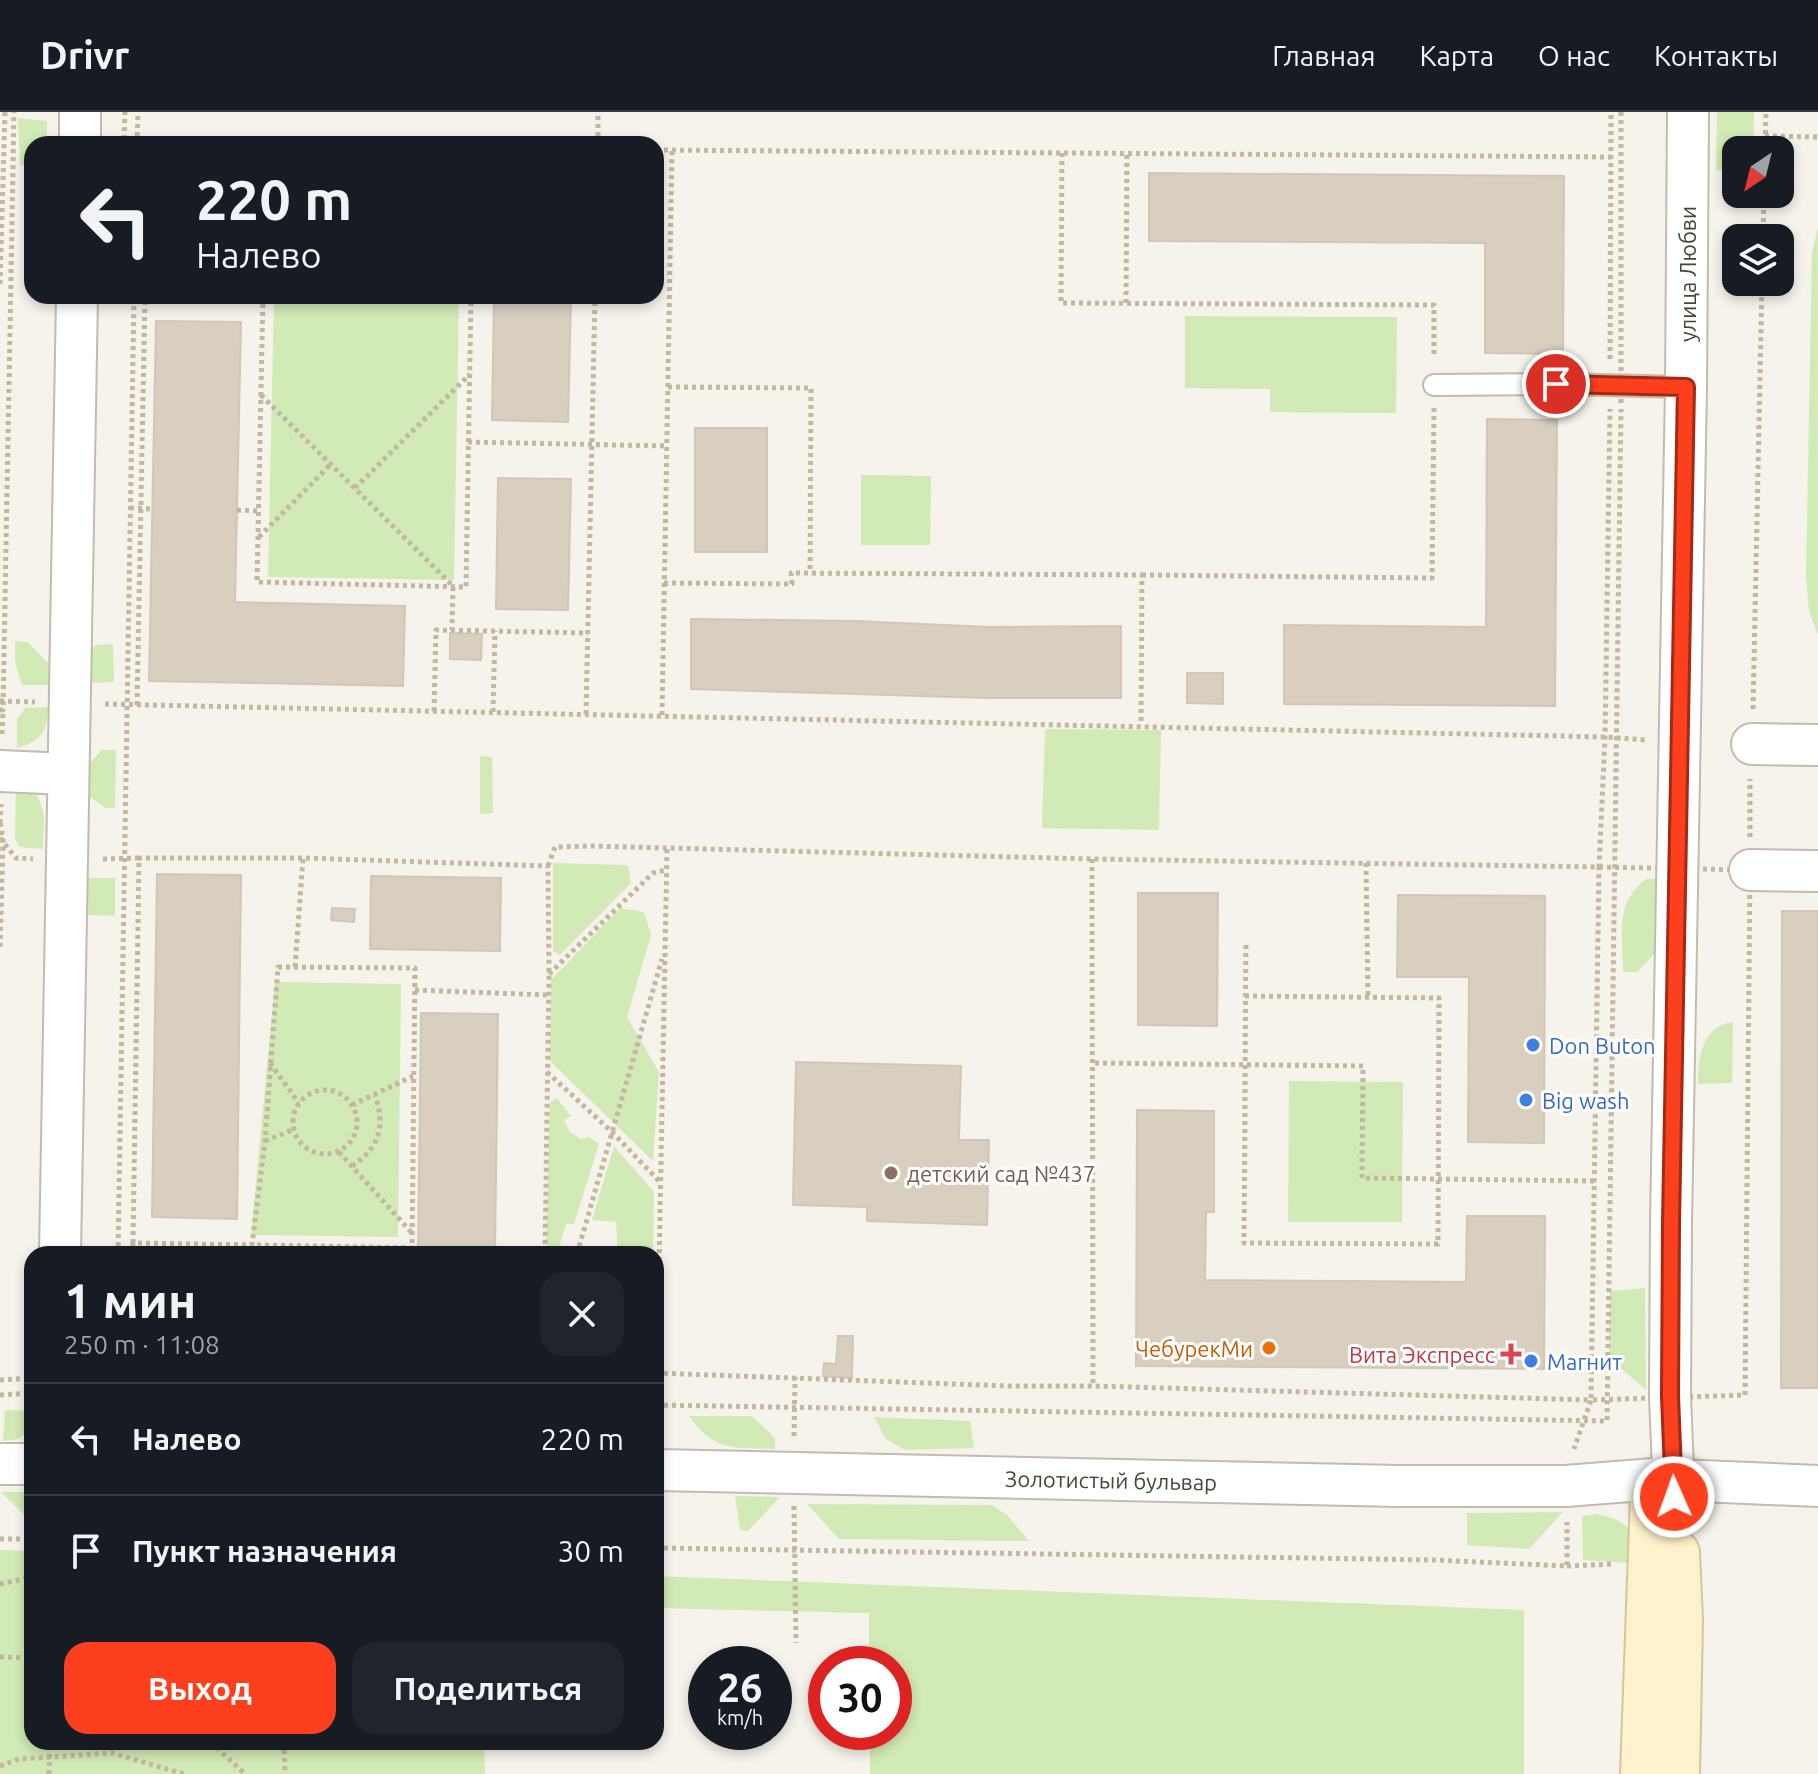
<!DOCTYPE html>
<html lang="ru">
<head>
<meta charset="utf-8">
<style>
	:root { --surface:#171b24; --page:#20242c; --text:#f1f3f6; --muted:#9ea1a6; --line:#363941; --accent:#fc3f1d }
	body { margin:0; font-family:Ubuntu,sans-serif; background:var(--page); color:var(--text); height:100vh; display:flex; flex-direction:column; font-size:30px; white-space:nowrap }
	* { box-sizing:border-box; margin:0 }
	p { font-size:26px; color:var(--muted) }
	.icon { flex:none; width:44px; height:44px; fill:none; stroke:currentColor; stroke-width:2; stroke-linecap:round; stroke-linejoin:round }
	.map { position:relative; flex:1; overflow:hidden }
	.drawer { position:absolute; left:24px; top:1134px; width:640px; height:504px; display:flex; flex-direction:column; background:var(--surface); border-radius:24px; box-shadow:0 4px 12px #0003 }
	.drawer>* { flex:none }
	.hud { position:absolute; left:24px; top:24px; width:640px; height:168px; border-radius:24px; box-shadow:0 4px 12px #0003; background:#171b24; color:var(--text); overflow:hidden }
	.needle { width:52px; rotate:215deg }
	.buttons { position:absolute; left:1722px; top:24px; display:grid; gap:16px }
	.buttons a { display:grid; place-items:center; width:72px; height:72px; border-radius:16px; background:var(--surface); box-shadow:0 4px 12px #0003; font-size:40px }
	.speed { position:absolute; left:688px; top:1534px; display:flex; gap:16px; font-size:40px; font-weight:700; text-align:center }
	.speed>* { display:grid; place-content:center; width:104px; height:104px; border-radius:50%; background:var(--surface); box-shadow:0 4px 12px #0003; line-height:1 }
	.speed small { font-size:20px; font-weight:400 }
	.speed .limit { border:12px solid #d22; background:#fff; color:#111 }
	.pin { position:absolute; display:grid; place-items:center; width:68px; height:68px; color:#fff; margin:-34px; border:4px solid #fff; border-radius:50%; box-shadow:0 2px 8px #0007 }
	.me { position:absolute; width:88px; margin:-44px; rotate:358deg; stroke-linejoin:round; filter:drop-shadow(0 0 6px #0008) }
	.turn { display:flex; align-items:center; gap:28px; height:168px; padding:0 40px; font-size:36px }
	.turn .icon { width:104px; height:104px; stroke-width:2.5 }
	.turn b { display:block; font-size:56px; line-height:68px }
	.round { display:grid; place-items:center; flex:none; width:84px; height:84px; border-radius:24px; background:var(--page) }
	.head { display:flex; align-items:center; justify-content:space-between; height:136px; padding:0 40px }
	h1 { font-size:48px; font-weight:700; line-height:60px }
	.cta { display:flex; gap:16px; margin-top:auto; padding:16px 40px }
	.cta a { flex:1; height:92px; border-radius:24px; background:var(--accent); color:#fff; font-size:32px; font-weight:700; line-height:92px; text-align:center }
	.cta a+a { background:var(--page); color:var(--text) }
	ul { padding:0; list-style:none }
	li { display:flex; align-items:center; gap:24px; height:112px; padding:0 40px; border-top:2px solid var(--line) }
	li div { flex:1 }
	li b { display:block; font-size:30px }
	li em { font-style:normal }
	header { display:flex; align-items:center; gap:48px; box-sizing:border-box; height:112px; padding:0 40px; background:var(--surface); border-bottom:2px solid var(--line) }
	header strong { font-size:38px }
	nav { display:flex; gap:44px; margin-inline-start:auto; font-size:28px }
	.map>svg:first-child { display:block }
</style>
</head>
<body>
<header>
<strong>Drivr</strong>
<nav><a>Главная</a><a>Карта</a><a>О нас</a><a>Контакты</a></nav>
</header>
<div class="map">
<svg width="1818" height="1662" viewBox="0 0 1818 1662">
	<rect width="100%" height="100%" fill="#f6f3ec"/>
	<path fill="#d2eab5" d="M1717,0h37l-1,38h-17v19l-20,1z
		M18,6l29,3v21l-15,2v14l-7,8h-5z
		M1818,115v408l-9,-24 -3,-35 6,-323z
		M274,184h185l-5,284 -186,-3z
		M1185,204l212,1 -1,96 -126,-1v-23l-85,-1z
		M861,363l70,1 -1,69h-69z
		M15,529l13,1 21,22 -1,21h-26l-7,-23z
		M113,532l1,38 -30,1 -2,-24 14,-14z
		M48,595c0,24 -8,35 -31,41v-29l8,-11z
		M1045,617l116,1 -2,100 -117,-2z
		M102,638h14l-1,58h-9l-19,-13 -1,-28z
		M480,644l12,1 1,56 -13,1z
		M16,676l21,7 7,19 -1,35 -23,-2 -5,-8z
		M553,751l75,2 3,18 -71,72 -7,-4z
		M75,766h40v38l-27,-1 -7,-5z
		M1646,767h14l-1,70 -22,23h-14c0,-37 -9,-68 23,-93z
		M620,796l24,4 7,23 -24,82 32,55 -6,89 -103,-100 1,-81z
		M275,870l126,2 -3,253 -147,-2z
		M1733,910l-1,61 -34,1c-1,-25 5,-59 35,-62z
		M1289,969l114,1 -1,140h-114z
		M557,986l14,18 -7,4 6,12 11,7 8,-2 10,7 -25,80h-8l-9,30h-11l4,-152z
		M614,1034l40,46 -1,62h-35l-2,-32 -24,-2z
		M1645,1176l1,102 -37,-32 1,-67z
		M5,1298l27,1v15l-13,13 -16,2z
		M689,1304h63l23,22v11c-41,-2 -60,4 -86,-33z
		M874,1305l96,4 4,27 -69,2 -19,-11z
		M1,1380h31v31z
		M735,1384l45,1 -32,34 -8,-1z
		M807,1392l185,1 15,10 22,26 -190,-2z
		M1563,1400l-34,37 -62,-4v-32z
		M1596,1402c32,5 41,20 49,50l-62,-4 -1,-44z
		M0,1438l32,1v191h452l1,32h-485z
		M656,1464l868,34v164h-654v-42h24v-68h-25v-51l-213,-5z"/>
	<path fill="#d8cfc1" stroke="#d3c7b4" stroke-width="2" d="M1149,61l415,3 -1,178 -78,-1v-110l-336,-2z
		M494,184h77l-3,126 -76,-2z
		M156,209l85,1 -6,280 170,4 -2,80 -254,-5z
		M1487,307l70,1 -2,286 -271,-2v-79l202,2z
		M695,316h72v124h-72z
		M498,366l73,1 -3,131 -72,-1z
		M691,507l164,2 134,6 132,-1v72h-132l-298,-9z
		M450,521l32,1 -1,26 -31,-1z
		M1187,561h36v31l-36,-1z
		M157,762l84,1 -4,344 -85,-2z
		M371,764l130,2 -1,73 -130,-2z
		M1138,781h80l-1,133 -79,-1z
		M1398,783l147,1 -1,247 -76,-1 1,-165h-72z
		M332,796l23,1 -1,13 -23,-2z
		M1782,799h36v477h-37z
		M421,901l77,1 -3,240h-77z
		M796,950l165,4 -2,74h30l-2,85 -120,-4v-14l-74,-2z
		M1137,998l77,1v101h-8l-1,68 261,2 1,-66h78l-1,153 -408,-3z
		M838,1224h15l-1,42 -29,-2 1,-13 12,1z"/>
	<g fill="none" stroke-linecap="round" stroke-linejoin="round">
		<defs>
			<path id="lane" d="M1434,273l122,-1 130,3"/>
			<path id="street" d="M80,32v-32
				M1752,632l66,1
				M0,659l67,3
				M1750,758l68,1
				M60,1142l17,-958
				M0,1352h32
				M656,1358l743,16h167l88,-7 164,7
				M1674,1385l-4,-101 1,-173 15,-836 2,-275"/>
			<path id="secondary" d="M1677,1441l3,68 -3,153
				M1643,1662l10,-278"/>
		</defs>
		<use href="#lane" stroke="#c2bbae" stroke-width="24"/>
		<use href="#street" stroke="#c2bbae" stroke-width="44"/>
		<use href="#secondary" stroke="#d6c79b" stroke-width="48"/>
		<path stroke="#c4b79f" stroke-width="5" stroke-dasharray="4 4" stroke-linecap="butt" d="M1621,0v235
			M1765,24l53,1
			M115,27l231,5
			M124,27l1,-27
			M137,32l1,-32
			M598,32v-32
			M656,38l955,7
			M1765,38l1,-38
			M1062,41l-1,150 373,2v53
			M1763,126l1,-44
			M0,172l5,-172
			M263,184l-6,286 209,5 5,-291
			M1126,191l1,-149
			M1610,247l1,-247
			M668,275l143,1 -1,185
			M261,283l192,191 -1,44
			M468,330l199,4
			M355,376l115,-114
			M130,396l22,1
			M237,398l22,1
			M259,425l72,-73
			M1142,463l290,3 2,-170
			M664,471l128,1 -1,-11 351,2 -1,150
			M0,589l35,1
			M105,592l1500,33 41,3
			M137,593l8,-409
			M1753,597l9,-427
			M0,598h3l11,-598
			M434,599l2,-81 152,3
			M493,600l2,-81
			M586,602l9,-418
			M662,603l10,-565
			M2,622l1,-24
			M0,711l3,17 -3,110
			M0,711l1,-19
			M1750,725v-58
			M0,726l16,20 17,1
			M103,747l36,-1
			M1092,747l1,527
			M1366,751l2,134
			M548,754l7,-19 35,-1 502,13 507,8 6,-130 5,-328
			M1599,755l151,3 -5,525 -154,5z
			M278,855l137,1 -3,280 -160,-3 13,-104z
			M295,855l8,-109
			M549,862l104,-101 13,-3
			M415,878l133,5
			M1245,884l194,2 -1,246 -194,-1c1,-100 1,-200 2,-300
			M270,951l29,40
			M1095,951l268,3 -1,112 233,3
			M547,960l65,60 48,50
			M293 1010a32 32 0 1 1 64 0a32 32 0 1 1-64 0Z
			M352,993l61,-29
			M265,1029l27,-11
			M339,1040l72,80
			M352,1054c27,-18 34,-40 23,-70
			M133,1131l6,-385h164l245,8 1,108 -4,280
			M118,1142l16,-958
			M132,1142l1,-11 119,2
			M577,1142l85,-295
			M656,1261l352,13h85l498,14 -17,49
			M657,1261l10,-525
			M0,1268l32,-2
			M0,1283l32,-2
			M656,1293l951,16 14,-1012
			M794,1324l1,-59
			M794,1394l2,137
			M0,1427h32
			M656,1436l778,12 133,6v-44
			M1567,1454l47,-2
			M0,1472l32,-7
			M0,1545l32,1
			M211,1630l34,32
			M284,1630l1,32
			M0,1654l19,-7 93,-6 72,21
			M49,1662l1,-32"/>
		<use href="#lane" stroke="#fff" stroke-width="20"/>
		<use href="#street" stroke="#fff" stroke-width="40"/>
		<use href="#secondary" stroke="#fff3cd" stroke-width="44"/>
		<path stroke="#c4b79f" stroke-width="5" stroke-dasharray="4 4" stroke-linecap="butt" d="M1621,291v-56"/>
	</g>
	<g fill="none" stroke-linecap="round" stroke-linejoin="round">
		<defs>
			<path id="route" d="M1556,272l130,3 -15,836 -1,173 4,101"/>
		</defs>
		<use href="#route" stroke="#a42913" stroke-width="20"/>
		<use href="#route" stroke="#fc3f1d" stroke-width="14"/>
	</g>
	<g fill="#3f7fe0" stroke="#fff" stroke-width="3">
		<circle cx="1533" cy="933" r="8"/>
		<circle cx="1526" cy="988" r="8"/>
		<circle cx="1531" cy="1249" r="8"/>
	</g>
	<circle fill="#8d6e63" stroke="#fff" stroke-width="3" cx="891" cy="1061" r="8"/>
	<circle fill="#e8710a" stroke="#fff" stroke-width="3" cx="1269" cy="1236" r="8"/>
	<path fill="#e0444e" stroke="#fff" stroke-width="3" d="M1507 1230h8v8h8v8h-8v8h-8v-8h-8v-8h8z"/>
	<g text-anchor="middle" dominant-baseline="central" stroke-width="6" stroke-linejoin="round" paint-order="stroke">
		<g font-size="22" fill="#4b4439" stroke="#fff">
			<text transform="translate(1687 162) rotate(-90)">улица Любви</text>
			<text transform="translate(1111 1368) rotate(1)">Золотистый бульвар</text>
		</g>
		<g font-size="22" fill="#366cbe" stroke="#fff" text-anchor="start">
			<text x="1549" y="933">Don Buton</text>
			<text x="1542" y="988">Big wash</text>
			<text x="1547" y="1249">Магнит</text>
		</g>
		<g font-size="22" fill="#785e54" stroke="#fff" text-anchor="start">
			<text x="907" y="1061">детский сад №437</text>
		</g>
		<g font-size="22" fill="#c56008" stroke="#fff" text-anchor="end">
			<text x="1253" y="1236">ЧебурекМи</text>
		</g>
		<g font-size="22" fill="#be3a42" stroke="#fff" text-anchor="end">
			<text x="1495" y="1242">Вита Экспресс</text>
		</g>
	</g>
</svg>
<div class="buttons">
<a><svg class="needle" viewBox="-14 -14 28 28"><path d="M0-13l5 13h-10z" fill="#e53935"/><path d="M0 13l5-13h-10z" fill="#9ea1a6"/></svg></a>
<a><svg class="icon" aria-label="layers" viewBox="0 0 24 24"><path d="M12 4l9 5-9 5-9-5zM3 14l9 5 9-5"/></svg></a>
</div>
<div class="speed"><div>26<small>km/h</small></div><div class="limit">30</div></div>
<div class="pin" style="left:1556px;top:272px;background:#d93025"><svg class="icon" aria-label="arrive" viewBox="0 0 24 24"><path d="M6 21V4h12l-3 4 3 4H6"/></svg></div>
<svg class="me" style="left:1674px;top:1385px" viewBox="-20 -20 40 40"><circle r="17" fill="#fc3f1d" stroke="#fff" stroke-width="3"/><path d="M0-11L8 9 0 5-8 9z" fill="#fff"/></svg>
<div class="hud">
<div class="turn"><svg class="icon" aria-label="left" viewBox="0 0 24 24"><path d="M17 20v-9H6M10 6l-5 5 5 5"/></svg><div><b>220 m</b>Налево</div></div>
</div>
<section class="drawer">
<div class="head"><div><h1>1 мин</h1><p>250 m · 11:08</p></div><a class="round"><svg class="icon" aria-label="close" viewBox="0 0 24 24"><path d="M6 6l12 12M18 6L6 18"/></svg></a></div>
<ul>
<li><svg class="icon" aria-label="left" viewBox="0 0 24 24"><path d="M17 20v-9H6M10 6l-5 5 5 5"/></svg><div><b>Налево</b></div><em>220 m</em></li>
<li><svg class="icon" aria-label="arrive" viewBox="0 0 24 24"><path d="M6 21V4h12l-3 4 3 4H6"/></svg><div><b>Пункт назначения</b></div><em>30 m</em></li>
</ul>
<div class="cta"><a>Выход</a><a>Поделиться</a></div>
</section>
</div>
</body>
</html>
